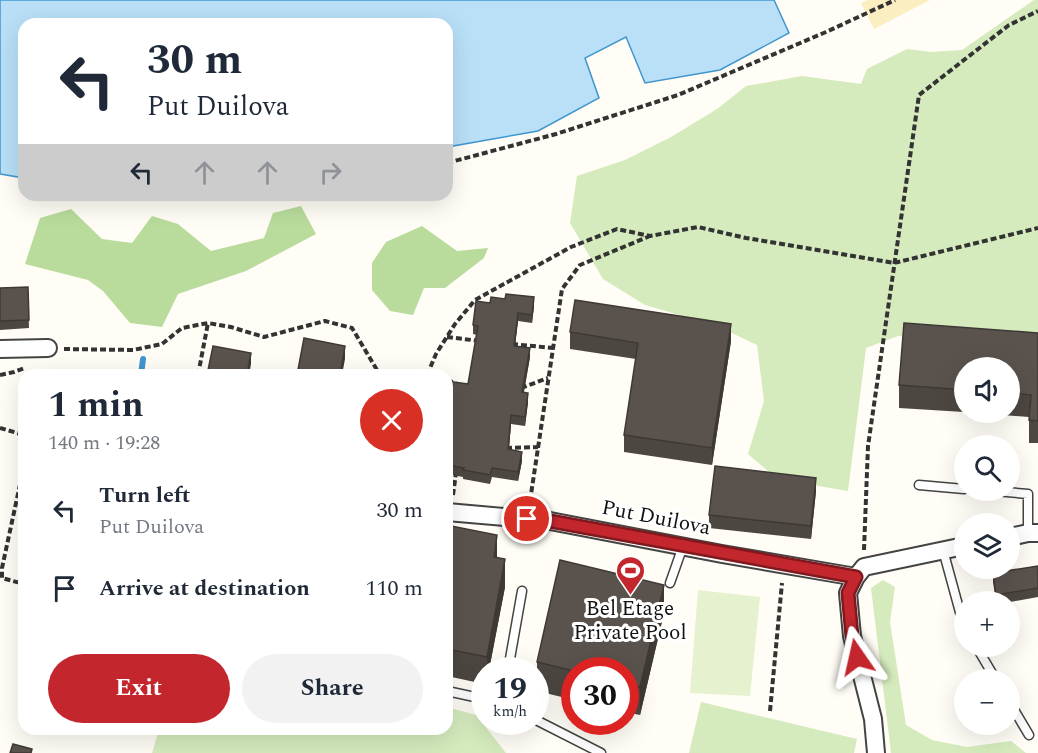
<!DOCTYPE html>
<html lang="en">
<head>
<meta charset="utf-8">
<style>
	:root { --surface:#fff; --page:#f2f2f3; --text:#1f2937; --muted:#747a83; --accent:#c4262e }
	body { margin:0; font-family:Spectral,serif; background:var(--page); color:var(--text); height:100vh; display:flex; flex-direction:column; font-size:22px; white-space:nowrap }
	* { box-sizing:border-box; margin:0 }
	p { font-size:20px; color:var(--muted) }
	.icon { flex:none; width:33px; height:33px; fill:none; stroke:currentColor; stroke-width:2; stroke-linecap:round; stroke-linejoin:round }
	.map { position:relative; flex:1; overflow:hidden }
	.sheet { position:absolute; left:18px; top:369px; width:435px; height:366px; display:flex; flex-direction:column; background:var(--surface); border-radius:18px; box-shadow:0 6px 24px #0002 }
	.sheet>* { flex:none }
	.hud { position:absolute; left:18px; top:18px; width:435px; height:183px; border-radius:18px; box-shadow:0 6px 24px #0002; background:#fff; color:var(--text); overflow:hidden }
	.tools { position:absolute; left:954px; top:357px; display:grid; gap:12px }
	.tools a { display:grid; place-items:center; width:66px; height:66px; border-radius:50%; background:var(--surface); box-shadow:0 6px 24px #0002; font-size:30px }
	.speed { position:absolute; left:471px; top:657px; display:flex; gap:12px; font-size:30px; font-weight:700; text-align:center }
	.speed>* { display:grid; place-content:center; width:78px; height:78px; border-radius:50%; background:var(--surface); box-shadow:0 6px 24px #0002; line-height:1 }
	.speed small { font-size:15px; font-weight:400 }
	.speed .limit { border:9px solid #d22; background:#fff; color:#111 }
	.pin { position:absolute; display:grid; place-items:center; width:51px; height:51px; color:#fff; margin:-26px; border:3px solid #fff; border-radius:50%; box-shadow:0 2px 6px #0007 }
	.me { position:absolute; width:66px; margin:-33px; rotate:349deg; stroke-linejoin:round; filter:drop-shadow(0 0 4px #0008) }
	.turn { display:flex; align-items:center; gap:21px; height:126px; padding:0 30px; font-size:27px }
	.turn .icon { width:78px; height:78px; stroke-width:2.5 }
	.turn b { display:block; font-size:42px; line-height:51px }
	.lanes { display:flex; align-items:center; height:57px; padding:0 30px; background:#0003; justify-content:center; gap:30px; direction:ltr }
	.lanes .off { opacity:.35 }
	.round { display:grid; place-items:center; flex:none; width:63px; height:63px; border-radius:32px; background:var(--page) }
	.head { display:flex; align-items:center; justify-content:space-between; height:102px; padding:0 30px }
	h1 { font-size:36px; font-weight:700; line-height:45px }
	.action { display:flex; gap:12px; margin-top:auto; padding:12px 30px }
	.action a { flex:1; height:69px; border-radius:36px; background:var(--accent); color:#fff; font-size:24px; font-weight:700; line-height:69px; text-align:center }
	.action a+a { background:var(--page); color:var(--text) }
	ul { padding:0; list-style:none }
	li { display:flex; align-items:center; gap:18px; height:78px; padding:0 30px }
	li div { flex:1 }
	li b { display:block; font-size:22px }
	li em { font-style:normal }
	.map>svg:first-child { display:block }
</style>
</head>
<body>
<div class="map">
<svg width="1038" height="753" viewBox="0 0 1038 753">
	<rect width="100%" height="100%" fill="#fffdf5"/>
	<path fill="#d5ebbd" d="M1034,0h4v344l-140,-8 -32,12 -18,143 -71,-12 -29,-25 16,-53 -7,-56 -40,-19 -72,-21 -42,-26 -33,-56 7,-47 48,-16 46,-23 46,-28 29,-23 56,-10 59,8 6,-15 40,-20 24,3 31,-2z
		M883,580l12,7 -5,35 16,103 26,15 35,7 44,-6 15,12h-135l-20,-165z
		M701,702l156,37 -3,14h-165z
		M447,707l29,8 30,38h-354l7,-24h288z"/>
	<path fill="#b9dc9c" d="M301,206l15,28 -70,37 -68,23 -16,33 -32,-4 -27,-32 -15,-11 -63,-16 15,-46 31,-9 31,30 30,4 20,-27 26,8 33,27 53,-13 9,-25z
		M422,226l35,25 31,-3 -4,10 -39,30h-21l-11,27 -23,-4 -18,-21v-27l14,-21z"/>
	<path fill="#fbeec1" d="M867,0h63l-56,29 -13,-26z"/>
	<path fill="#e6f2cf" d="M698,590l62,7 -10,99 -60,-3z"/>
	<path fill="#b9e0f7" stroke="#3f96cf" stroke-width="1.5" d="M0,0h774l15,33 -69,37 -75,13 -19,-46 -41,21 14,40 -61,33 -91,16v-123h-423v154l-24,-4z"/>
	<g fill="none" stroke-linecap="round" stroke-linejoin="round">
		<path stroke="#3f96cf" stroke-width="6" d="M141,375l2,-16"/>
		<defs>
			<path id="service" d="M919,485l45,4
				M984,490l44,4v39
				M943,550l21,77
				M670,583l13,-37
				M976,646l20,34
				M508,670l14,-79
				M447,691l37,8
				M1010,703l19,32
				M536,720l65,33"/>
			<path id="minor" d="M0,349l48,-1
				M447,512l103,9 172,33 134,23
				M1010,537l18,-4h10
				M876,753l-3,-34 -21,-83 -4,-43 8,-16 8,-10 100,-21"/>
		</defs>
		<use href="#service" stroke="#444" stroke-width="11"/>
		<use href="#minor" stroke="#444" stroke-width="20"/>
		<path stroke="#333" stroke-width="4" stroke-dasharray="6 3" stroke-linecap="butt" d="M447,163l109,-29 122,-39 148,-63 69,-32
			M447,337l33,4
			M512,344l41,4
			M64,349l69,1 29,-6 20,-16 26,-5 23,4 33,10 61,-16 27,7 28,47
			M0,375l14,-3 11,-4
			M198,375l10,-52
			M427,375l9,-21 19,-30 20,-24 96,-53 46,-18 33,7 48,-9 48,11 148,25 144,-35
			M447,380l10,4
			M521,388l27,-10
			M0,428l24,7
			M506,448l32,-1
			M24,466l-22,102v10l22,6
			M453,495l3,-22
			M530,501l32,-212 18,-24 70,-29
			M864,550l4,-104 51,-351 90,-70 29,-14
			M770,711l12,-128"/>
		<use href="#service" stroke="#fff" stroke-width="8"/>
		<use href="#minor" stroke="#fff" stroke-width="16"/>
	</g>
	<path fill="#4d4742" d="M28,287l1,41 -29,2v-42z
		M534,306l-2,17 -14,-2 -3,25 15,11 -6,35 4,10 -3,24 -14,-2 -2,25 13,12 -4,20 -26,-4 -2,7 -27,-5v-2l-16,-3v-93l21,3 9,-49 -4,-1v-9z
		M570,332l161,9 -19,124 -88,-13v-17l12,-76 -66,-10z
		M1038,333v110h-9v-26l-63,-5h44v-44h-46v44l-65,-4v-23z
		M816,491l-5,48 -102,-11v-13z
		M24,511v26l-4,-1v-9z
		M447,520l5,6 45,32 8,29 -16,83h-5v14l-37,-8z
		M1038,566v31l-28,5h-14l-3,-20v-9z
		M664,613l-24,102 -14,-3v-42h-52v30l-37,-9v-29z"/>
	<path fill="#3f3936" d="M534,297v9l-2,17v-8z
		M518,313v8l-4,33v-8z
		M731,324v17l-19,124v-17z
		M345,346v13l-3,16h-2z
		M530,348v9l-8,44v-9z
		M251,353v11l-2,11h-2z
		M528,393v9l-3,24v-9z
		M511,415v9l-3,34v-9z
		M522,452v9l-4,20v-9z
		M816,478v13l-5,48v-13z
		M497,535v27l-3,-5z
		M505,559v28l-16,83h-2v-13z
		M664,585v28l-24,102v-28z"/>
	<path fill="#5a524d" stroke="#3f3936" stroke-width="1.5" d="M28,287l1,33 -29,1v-33z
		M506,294l28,3 -2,18 -14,-2 -4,33 16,2 -8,44 6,1 -3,24 -14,-2 -3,34 14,3 -4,20 -26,-4 -2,7 -27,-5 1,-2 -17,-3v-84l21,3 10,-58 -5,-1 3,-24 14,2 1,-6 14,2z
		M575,300l156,24 -19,124 -88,-13 14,-92 -68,-11z
		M904,323l134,10v88l-9,-1 2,-25 -21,-2v-25h-46v22l-65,-5z
		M304,338l41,8 -5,29h-43z
		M213,346l38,7 -4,22h-40z
		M715,466l101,12 -5,48 -102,-11z
		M23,511h1v17l-4,-1z
		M447,520h5l-1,6 46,9 -3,22 11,2 -18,98 -40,-8z
		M560,560l104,25 -24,102 -14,-4v-13h-52v1l-37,-9z
		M1038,566v22l-42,7 -3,-22z
		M13,744l19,5 -1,4h-21z"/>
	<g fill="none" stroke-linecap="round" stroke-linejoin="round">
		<defs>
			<path id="route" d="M527,519l23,2 306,56 -8,16 4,43 5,21"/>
		</defs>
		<use href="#route" stroke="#7f191e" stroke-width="15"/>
		<use href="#route" stroke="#c4262e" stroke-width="10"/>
	</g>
	<defs>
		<symbol id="stadium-pin" viewBox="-11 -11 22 30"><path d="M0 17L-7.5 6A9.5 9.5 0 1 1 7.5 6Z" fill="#c4262e" stroke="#fff"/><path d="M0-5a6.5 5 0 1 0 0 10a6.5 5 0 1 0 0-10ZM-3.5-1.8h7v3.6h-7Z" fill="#fff"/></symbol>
	</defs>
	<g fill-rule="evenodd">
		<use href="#stadium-pin" x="614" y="554" width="33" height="45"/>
	</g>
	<g text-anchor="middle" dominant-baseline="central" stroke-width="6" stroke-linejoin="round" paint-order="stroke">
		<g font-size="21" fill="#111" stroke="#fff">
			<text transform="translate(656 518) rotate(11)">Put Duilova</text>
		</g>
		<g font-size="21" fill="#111" stroke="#fff">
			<text x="630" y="609">Bel Etage<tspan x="630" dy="24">Private Pool</tspan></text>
		</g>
	</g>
</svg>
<div class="tools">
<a><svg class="icon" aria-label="sound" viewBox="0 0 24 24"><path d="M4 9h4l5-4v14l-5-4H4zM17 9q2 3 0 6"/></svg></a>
<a><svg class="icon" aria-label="search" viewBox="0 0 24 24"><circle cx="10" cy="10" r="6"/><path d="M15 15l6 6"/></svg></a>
<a><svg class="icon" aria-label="layers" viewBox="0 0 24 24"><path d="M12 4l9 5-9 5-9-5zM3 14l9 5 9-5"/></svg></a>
<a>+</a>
<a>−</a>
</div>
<div class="speed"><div>19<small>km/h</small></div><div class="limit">30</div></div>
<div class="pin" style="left:527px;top:519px;background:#d93025"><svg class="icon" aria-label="arrive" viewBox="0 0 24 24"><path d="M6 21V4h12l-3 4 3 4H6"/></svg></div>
<svg class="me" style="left:857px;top:657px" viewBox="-20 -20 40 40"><path d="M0-17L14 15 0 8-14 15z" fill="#c4262e" stroke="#fff" stroke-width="4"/></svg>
<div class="hud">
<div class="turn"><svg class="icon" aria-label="left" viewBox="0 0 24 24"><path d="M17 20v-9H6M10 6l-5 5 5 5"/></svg><div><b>30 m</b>Put Duilova</div></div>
<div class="lanes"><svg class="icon" aria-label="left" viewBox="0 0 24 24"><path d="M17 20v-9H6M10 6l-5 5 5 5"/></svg><svg class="icon off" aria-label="ahead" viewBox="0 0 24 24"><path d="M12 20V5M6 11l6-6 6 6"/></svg><svg class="icon off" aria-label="ahead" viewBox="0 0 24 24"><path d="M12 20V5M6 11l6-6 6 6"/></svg><svg class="icon off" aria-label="right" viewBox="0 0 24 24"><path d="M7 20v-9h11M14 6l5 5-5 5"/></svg></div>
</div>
<section class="sheet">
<div class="head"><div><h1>1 min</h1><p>140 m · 19:28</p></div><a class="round" style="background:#d93025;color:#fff"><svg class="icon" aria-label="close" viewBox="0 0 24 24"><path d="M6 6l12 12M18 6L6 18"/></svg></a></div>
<ul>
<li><svg class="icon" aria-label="left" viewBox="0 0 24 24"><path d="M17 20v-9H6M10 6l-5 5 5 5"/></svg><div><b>Turn left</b><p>Put Duilova</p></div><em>30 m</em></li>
<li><svg class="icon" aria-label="arrive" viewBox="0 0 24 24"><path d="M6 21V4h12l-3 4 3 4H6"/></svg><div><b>Arrive at destination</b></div><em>110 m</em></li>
</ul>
<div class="action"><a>Exit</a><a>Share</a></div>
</section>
</div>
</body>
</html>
